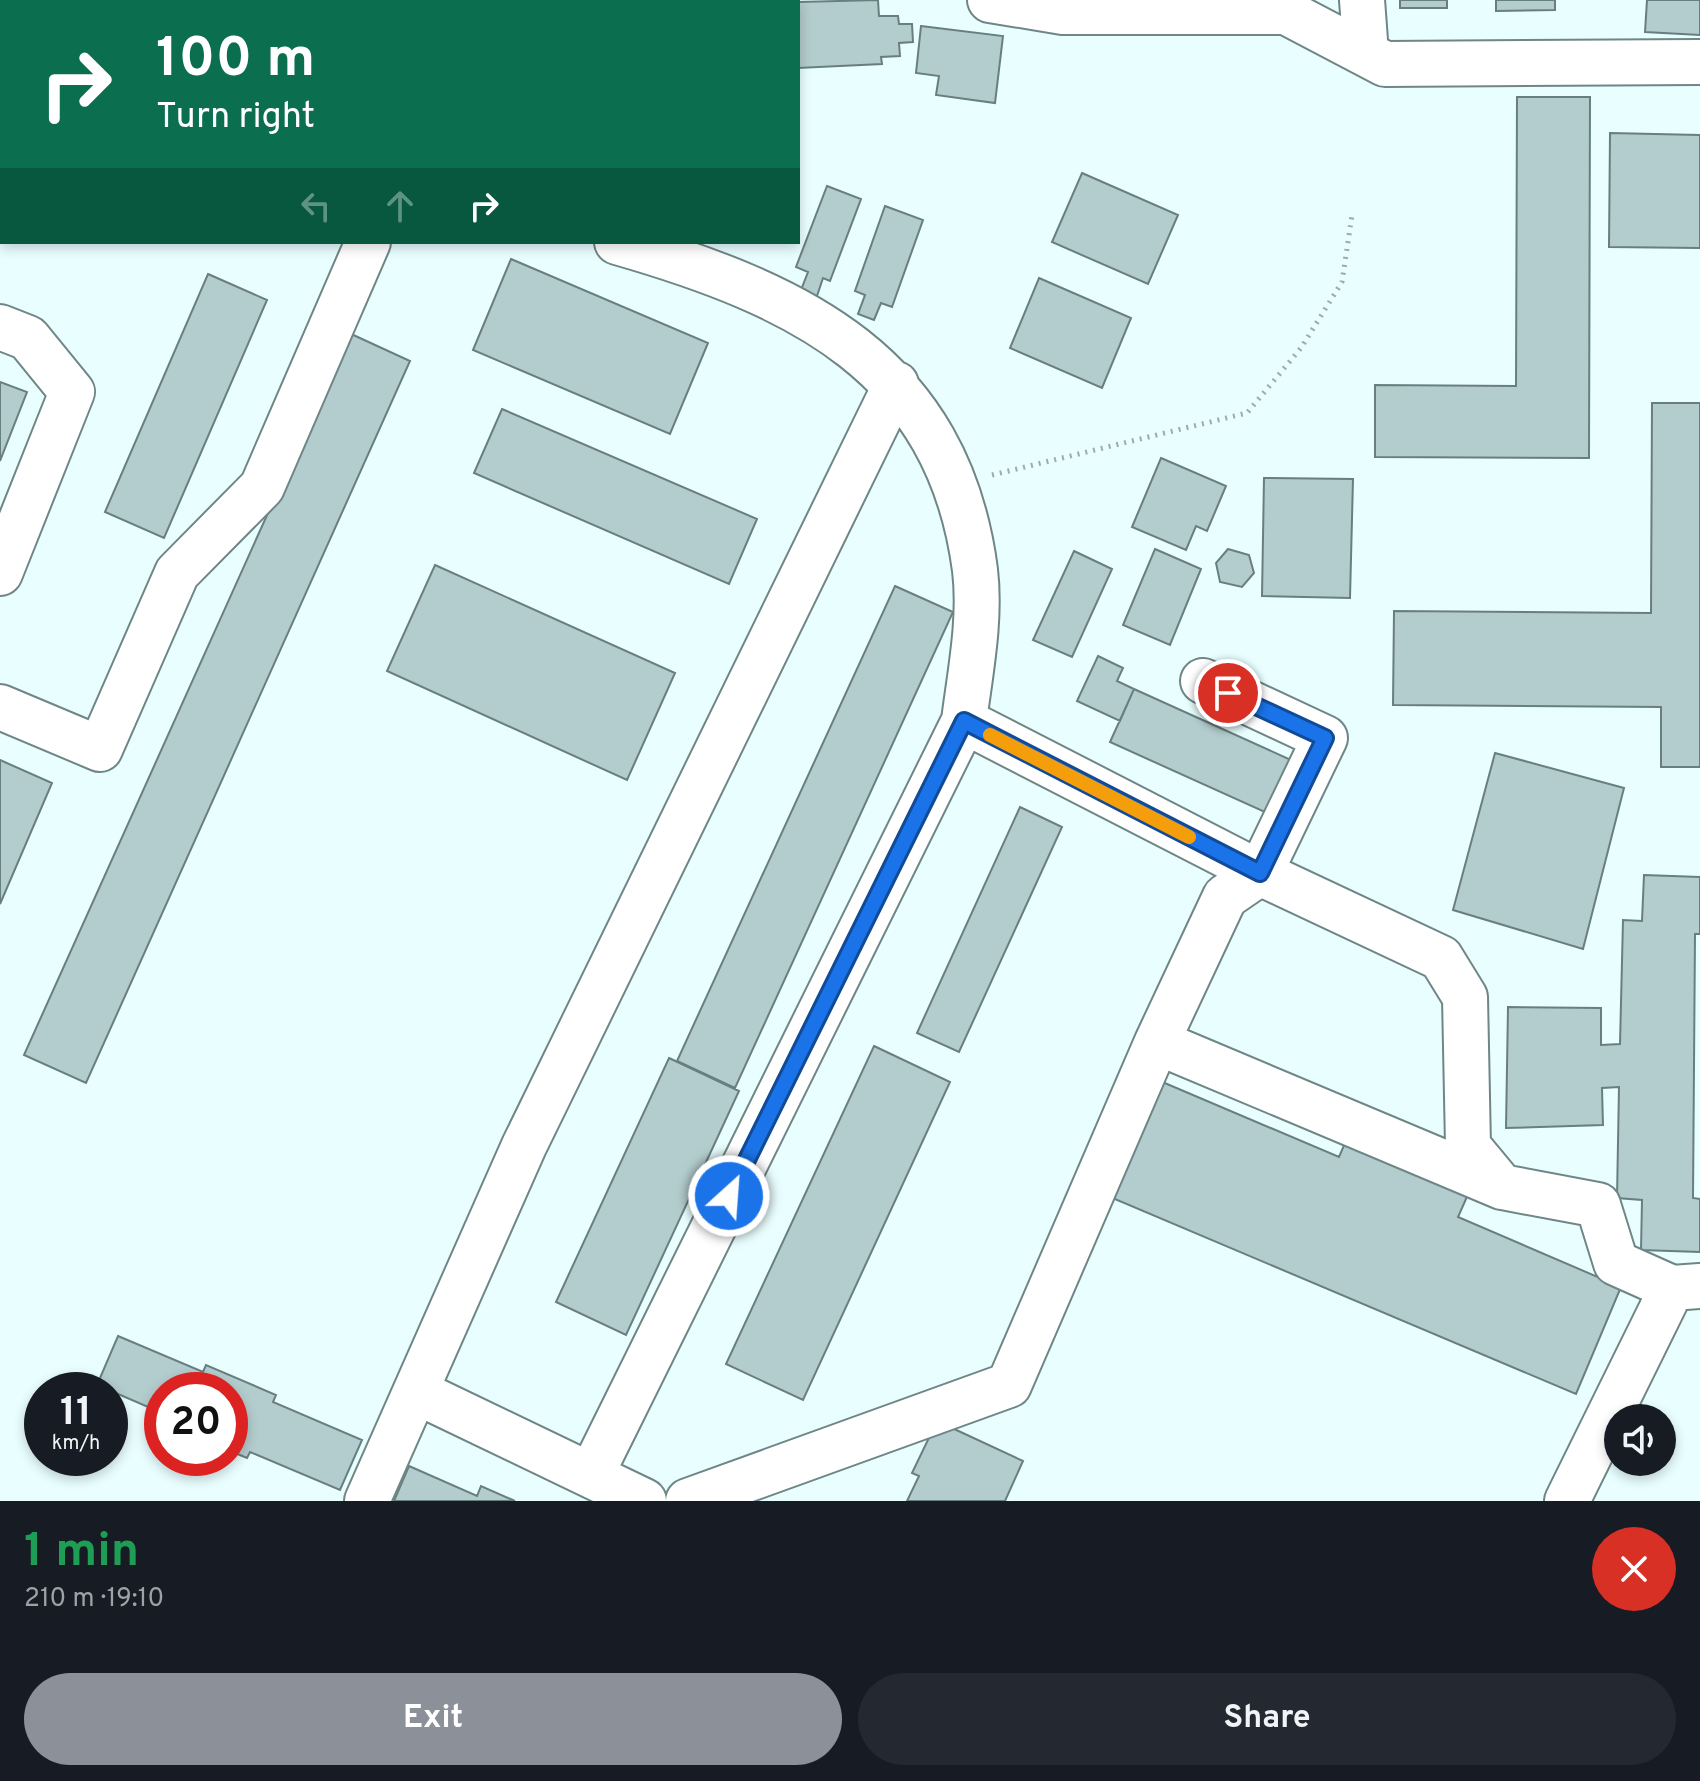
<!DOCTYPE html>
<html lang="en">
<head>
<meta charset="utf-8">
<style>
	:root { --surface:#171b24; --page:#242831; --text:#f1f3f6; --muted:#9ea1a6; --accent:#8c9099 }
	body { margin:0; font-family:Overpass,sans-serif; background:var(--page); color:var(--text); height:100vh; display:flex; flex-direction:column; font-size:30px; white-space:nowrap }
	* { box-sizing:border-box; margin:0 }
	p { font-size:26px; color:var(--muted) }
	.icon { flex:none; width:44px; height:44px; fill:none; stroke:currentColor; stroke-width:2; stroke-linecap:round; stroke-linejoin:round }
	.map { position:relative; height:1501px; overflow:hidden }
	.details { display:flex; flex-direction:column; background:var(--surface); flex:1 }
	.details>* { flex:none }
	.banner { position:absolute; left:0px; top:0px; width:800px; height:244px; box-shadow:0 4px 12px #0003; background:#0b6e4f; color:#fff; overflow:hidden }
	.controls { position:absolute; left:1604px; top:1404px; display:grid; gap:16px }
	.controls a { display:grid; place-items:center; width:72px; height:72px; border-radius:50%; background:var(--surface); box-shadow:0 4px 12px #0003; font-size:40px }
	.speed { position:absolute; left:24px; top:1372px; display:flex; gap:16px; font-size:40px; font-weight:700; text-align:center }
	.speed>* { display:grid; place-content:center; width:104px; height:104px; border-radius:50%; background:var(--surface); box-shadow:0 4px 12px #0003; line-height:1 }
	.speed small { font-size:20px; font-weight:400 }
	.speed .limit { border:12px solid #d22; background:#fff; color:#111 }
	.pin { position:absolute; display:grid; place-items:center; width:68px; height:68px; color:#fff; margin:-34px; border:4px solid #fff; border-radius:50%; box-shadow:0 2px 8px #0007 }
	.me { position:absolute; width:88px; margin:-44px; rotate:26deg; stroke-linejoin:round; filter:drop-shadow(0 0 6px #0008) }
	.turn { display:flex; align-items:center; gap:28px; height:168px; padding:0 24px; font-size:36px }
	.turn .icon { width:104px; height:104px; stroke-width:2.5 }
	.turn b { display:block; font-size:56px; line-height:68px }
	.lanes { display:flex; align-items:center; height:76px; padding:0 24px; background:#0003; justify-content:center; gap:40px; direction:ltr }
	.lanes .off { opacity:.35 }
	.round { display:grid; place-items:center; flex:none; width:84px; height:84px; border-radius:42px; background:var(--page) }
	.summary { display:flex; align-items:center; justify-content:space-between; height:136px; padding:0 24px }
	h1 { font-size:48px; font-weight:700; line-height:60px; color:#1e9e55 }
	.button { display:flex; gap:16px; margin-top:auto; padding:16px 24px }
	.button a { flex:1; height:92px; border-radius:48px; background:var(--accent); color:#fff; font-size:32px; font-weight:700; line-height:92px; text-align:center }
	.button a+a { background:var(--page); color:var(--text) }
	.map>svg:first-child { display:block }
</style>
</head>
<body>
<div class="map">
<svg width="1700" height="1501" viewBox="0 0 1700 1501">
	<rect width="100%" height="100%" fill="#e9feff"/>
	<path fill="#f9cddb" d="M0,0h421l-419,2 -2,122z"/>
	<path fill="#b3cccd" stroke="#687f80" stroke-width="2" d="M878,0l1,16h19l1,8h13l1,18 -14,1 1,13 -19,1 1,7 -84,4v-66z
		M1400,0h47v8h-47z
		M1496,0h59v10l-59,1z
		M1647,0h53v35l-55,-3z
		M921,26l82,10 -8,67 -59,-8 3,-19 -23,-3z
		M1517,97h73l-1,361 -214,-1v-72l141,1z
		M1610,133l90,2v113l-91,-1z
		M1082,173l96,42 -30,69 -96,-42z
		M827,186l34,13 -31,82 -7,-3 -6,18 -16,-6 7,-18 -12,-5z
		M885,206l38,14 -31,87 -11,-4 -7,17 -16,-6 7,-19 -10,-4z
		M511,259l197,84 -38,91 -197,-84z
		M208,274l59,26 -103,238 -59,-26z
		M1039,278l92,40 -29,70 -92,-40z
		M349,333l61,28 -324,722 -62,-28z
		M0,382l27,10 -27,69z
		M1652,403h48v364h-39v-60l-268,-2 1,-94 257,2z
		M502,409l255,110 -28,65 -255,-111z
		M1161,458l65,28 -19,45 -11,-5 -10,24 -54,-23z
		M1264,478l89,1 -3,119 -88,-2z
		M1155,549l46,20 -31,76 -47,-20z
		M1228,549l21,6 5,18 -12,14 -22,-5 -4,-19z
		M1074,551l38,18 -40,88 -39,-17z
		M435,565l240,108 -48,107 -240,-109z
		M895,586l58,26 -218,476 -58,-27z
		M1098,656l25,12 -6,13 17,8 -14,32 -43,-20z
		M1134,689l157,71 -24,53 -157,-71z
		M1495,753l129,35 -41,161 -130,-39z
		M0,760l52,23 -52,121z
		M1020,807l42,20 -103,225 -42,-19z
		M1644,875l56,2v57h-5l-2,264 7,1v53l-59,-2 1,-50 -25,-2 2,-111 -17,1 1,37 -97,3 2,-121 93,1v37l19,-1 3,-124 19,1z
		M874,1046l76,36 -147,318 -77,-36z
		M669,1058l70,33 -113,244 -70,-33z
		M1160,1081l179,76 9,-21 122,54 -12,27 163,70 -45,107 -466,-197z
		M118,1336l85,36 3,-7 70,30 -3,7 89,38 -22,50 -90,-38 -3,6 -17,-7v-61h-68v23l-65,-28z
		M937,1421l86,40 -18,40h-98l12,-25 -7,-3z
		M409,1466l68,30 4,-10 34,15h-121z"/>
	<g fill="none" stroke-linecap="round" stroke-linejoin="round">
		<defs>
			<path id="minor" d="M990,0l73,12h223l99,52 315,-2
				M1362,0l4,54
				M0,203h2
				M0,327l28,11 44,54 -72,181
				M1203,681l122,57 -65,135 181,85 24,39 3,149 34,41
				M0,707l100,42 77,-176 85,-86 106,-245
				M1157,1042l345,145 96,18 18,58 56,25 28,-2
				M417,1392l227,109
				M591,1475l373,-754c6,-48 17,-101 11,-151 -27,-206 -177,-276 -358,-328
				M367,1501l157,-355 372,-762
				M688,1501l321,-116 148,-343 68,-145 35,-24 -296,-152
				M1567,1501l105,-213"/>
		</defs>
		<use href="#minor" stroke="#6f8687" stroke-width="48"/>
		<path stroke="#9bacad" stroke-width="5" stroke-dasharray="2 6" stroke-linecap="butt" d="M992,475l255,-62 54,-65 41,-66 10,-67"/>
		<use href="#minor" stroke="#fff" stroke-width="44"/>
	</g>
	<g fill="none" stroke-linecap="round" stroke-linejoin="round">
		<defs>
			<path id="route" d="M729,1196l235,-475 296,152 65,-135 -97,-45"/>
		</defs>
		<use href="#route" stroke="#114b97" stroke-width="20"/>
		<use href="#route" stroke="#1a73e8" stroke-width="14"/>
		<path stroke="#f59e0b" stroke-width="14" d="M990,735l199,102"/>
	</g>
</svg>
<div class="controls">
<a><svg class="icon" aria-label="sound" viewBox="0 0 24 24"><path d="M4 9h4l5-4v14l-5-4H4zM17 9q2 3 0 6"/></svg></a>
</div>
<div class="speed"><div>11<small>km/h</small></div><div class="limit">20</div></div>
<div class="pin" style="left:1228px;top:693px;background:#d93025"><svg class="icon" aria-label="arrive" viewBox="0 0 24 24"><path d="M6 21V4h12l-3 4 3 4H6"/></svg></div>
<svg class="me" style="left:729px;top:1196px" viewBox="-20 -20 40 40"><circle r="17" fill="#1a73e8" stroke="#fff" stroke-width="3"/><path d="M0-11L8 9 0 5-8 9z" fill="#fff"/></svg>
<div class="banner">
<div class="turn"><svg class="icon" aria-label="right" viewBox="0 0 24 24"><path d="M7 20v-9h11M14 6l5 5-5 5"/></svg><div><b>100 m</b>Turn right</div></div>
<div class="lanes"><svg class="icon off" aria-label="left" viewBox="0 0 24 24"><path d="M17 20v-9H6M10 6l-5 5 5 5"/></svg><svg class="icon off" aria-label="ahead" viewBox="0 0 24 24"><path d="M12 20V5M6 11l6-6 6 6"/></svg><svg class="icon" aria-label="right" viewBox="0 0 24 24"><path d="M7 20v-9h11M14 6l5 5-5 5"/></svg></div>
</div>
</div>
<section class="details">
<div class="summary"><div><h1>1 min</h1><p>210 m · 19:10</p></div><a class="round" style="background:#d93025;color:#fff"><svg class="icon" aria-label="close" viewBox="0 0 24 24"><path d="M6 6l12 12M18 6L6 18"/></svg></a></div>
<div class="button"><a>Exit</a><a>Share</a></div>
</section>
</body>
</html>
